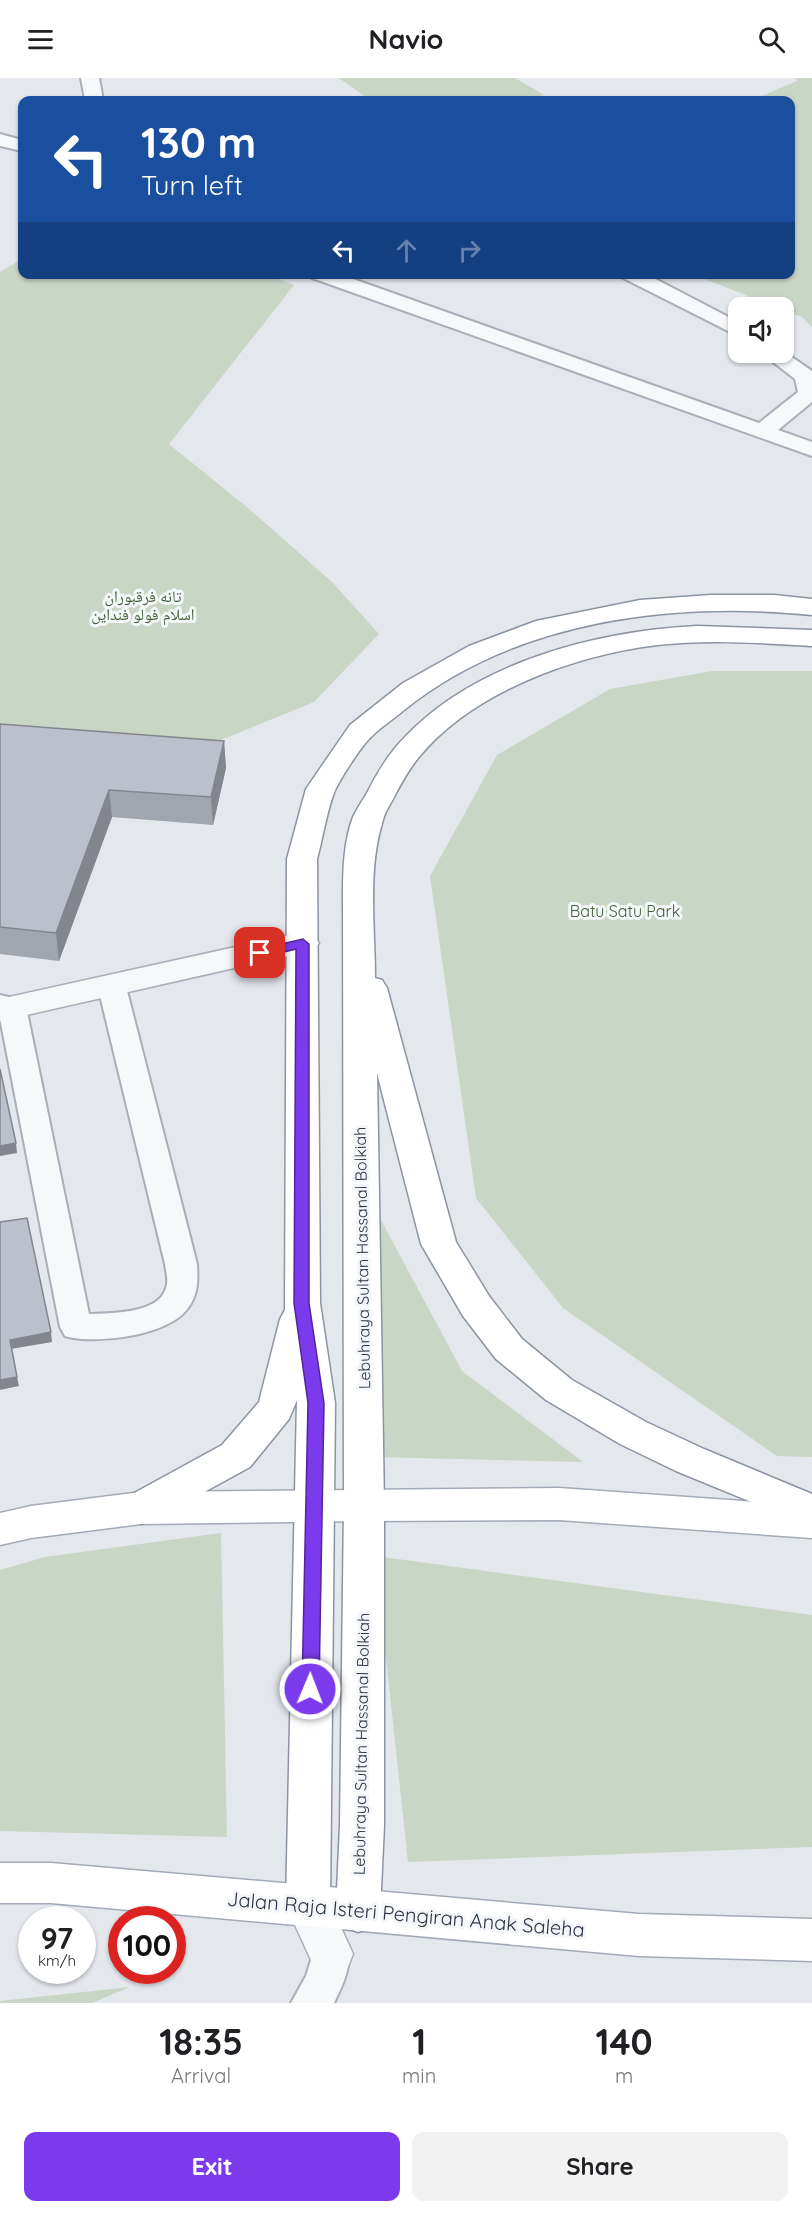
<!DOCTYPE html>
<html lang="en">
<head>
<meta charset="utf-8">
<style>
	:root { --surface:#fff; --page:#f2f2f2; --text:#202124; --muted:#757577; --accent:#7c3aed }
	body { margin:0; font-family:Quicksand,"Noto Naskh Arabic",sans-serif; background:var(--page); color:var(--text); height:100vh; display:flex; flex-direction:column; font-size:22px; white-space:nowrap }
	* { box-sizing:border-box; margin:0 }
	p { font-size:20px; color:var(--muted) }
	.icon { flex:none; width:33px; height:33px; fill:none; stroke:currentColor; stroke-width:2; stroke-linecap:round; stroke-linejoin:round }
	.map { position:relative; height:1925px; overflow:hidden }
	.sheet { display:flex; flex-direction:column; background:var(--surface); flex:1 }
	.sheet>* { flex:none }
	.hud { position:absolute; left:18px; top:18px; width:777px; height:183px; border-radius:12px; box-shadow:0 2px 4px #0004; background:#1a4fa0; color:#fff; overflow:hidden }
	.controls { position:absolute; left:728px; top:219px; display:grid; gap:12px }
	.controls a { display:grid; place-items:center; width:66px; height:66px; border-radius:12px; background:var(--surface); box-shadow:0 2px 4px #0004; font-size:30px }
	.speed { position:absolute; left:18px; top:1828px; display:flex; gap:12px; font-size:30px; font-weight:700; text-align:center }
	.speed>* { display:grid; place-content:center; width:78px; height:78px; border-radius:50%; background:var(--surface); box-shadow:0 2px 4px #0004; line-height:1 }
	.speed small { font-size:15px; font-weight:400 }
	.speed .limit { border:9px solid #d22; background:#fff; color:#111 }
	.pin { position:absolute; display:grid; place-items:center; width:51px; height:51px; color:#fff; margin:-26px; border-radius:12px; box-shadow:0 3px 9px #0006 }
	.me { position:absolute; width:66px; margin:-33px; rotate:1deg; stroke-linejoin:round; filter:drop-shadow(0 0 4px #0008) }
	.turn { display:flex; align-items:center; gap:21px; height:126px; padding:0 24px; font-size:27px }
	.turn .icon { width:78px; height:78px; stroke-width:2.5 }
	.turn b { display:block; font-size:42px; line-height:51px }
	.lanes { display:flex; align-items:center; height:57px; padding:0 24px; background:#0003; justify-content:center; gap:30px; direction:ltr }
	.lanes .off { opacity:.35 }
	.eta { display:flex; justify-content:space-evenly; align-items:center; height:102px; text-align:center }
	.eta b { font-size:36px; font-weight:700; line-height:42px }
	.primary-button { display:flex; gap:12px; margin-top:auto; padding:12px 24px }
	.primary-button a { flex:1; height:69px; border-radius:12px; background:var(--accent); color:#fff; font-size:24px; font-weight:700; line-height:69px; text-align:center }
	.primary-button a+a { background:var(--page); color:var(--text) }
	header { display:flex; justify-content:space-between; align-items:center; height:78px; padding:0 24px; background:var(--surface); font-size:27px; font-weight:700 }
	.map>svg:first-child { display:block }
</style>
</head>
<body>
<header><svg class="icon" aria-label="menu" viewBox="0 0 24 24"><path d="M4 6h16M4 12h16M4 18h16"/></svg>Navio<svg class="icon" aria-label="search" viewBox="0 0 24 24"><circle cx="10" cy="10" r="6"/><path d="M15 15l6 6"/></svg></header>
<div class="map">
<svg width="812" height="1925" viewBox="0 0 812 1925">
	<rect width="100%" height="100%" fill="#e4e7ec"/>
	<path fill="#c9d6c5" d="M339,0h176l29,17 -25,5h-149z
		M796,0h16v249l-10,-10 -19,-7v-2l-6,-1 -83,-32 96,-1v-174h-38l45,-19z
		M22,181v15h243l29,11 -125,159 79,64 84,74 47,52 -65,68 -108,44 -206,-2v-472z
		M712,593h100v786l-35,-1 -214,-148 -87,-110 -46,-322 67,-121 113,-66z
		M373,1127l89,166 121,91 -210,-5z
		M221,1455l6,304 -227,-6v-261l45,-13z
		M375,1478l437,59v232l-404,15z
		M130,1909l-38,16h-92v-2z"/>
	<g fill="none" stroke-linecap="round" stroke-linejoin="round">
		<defs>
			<path id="service" d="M81,0h18l4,22h-18z
				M0,56l22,6v11l-22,-5z
				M309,196h30l420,149 39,-31 -3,-13 -35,-27 23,-1 29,20v31l-34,28 34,12v14l-500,-178z
				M620,196h26l92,48v14l-115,-58z
				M112,900l10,2 4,7 71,277c1,17 1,30 -9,44 -19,28 -94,37 -123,28l-5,-9 -60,-309v-23l22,5 4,7 63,307c21,-1 70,0 77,-26 3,-8 0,-16 -1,-24l-67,-277 4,-7z
				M331,1858l14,5c9,22 -1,41 -11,62h-43l15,-27 11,-35z"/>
			<path id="minor" d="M303,854l11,4 5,7 -5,7 -314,71v-22z
				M308,1806l16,6 29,64 -6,15 -16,6 -16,-6 -29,-64 6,-15z"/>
			<path id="primary" d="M559,1410l253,18v32l-253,-18 -195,1 -223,3 -110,14 -31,7v-32l31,-7 110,-14z
				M0,1785h51l588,51 173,5v42l-173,-5 -588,-53h-51z"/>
			<path id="motorway" d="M711,517h63l38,4v16c-139,-14 -296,5 -408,95 -10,9 -22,16 -32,26 -11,10 -29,39 -36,52 -9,20 -13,50 -19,71l3,444 15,100 -5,502 -6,15 -16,6 -16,-6 -6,-15 11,-505 -8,19 -39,48 -95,52 -14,5 -14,-5 -6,-11 6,-11 95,-52 37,-43 21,-83 5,-9 2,-451 19,-70 44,-64 53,-42 66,-37 67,-25 104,-21z
				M697,548l115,4v16c-51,-3 -103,-7 -155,-1 -81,10 -184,46 -238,112 -10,12 -17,25 -24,38 -4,9 -10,16 -12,25 -16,50 -8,107 -8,158l7,2 5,8 69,254 33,54 33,43 50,41 74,42 58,27 108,45v33l-136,-56 -56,-27 -74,-44 -50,-41 -33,-43 -42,-72 -44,-171 7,432v320l-4,86 -6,15 -16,6 -16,-6 -6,-15 4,-86 4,-320 -1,-612c0,-25 1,-52 10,-76 4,-8 9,-16 14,-24 10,-20 22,-40 38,-56 71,-75 192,-106 292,-111z"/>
		</defs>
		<use href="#service" stroke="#a9aeb7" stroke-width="4"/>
		<use href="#minor" stroke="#a9aeb7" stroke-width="3"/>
		<use href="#primary" stroke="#a3abb8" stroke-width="3"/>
		<use href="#motorway" stroke="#8b94a3" stroke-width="3"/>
		<use href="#service" fill="#f7f8fa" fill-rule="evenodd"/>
		<use href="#minor" fill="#f7f8fa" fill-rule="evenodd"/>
		<use href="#primary" fill="#fff" fill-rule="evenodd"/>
		<use href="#motorway" fill="#fff" fill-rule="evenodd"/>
	</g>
	<path fill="#a1a5ae" d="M0,646l224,17 2,27 -13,57 -101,-8 -53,144 -59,-7z"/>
	<path fill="#83868d" d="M224,663l2,27 -13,57 -2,-28z
		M109,712l3,27 -53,144 -3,-28z
		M16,1065l1,10 -17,3v-10z
		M51,1254l1,10 -41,7 -1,-9z
		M17,1299l2,9 -19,4v-10z"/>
	<path fill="#bbc0ca" stroke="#83868d" stroke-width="1.5" d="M0,646l224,17 -13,56 -102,-7 -53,143 -56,-6z
		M0,991l16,74 -16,3z
		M27,1140l24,114 -41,8 7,37 -17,3v-158z"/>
	<path fill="#7c3aed" stroke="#51269a" stroke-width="1.5" d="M303,861l6,5v359l15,100 -5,286 -2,5 -7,2 -6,-2 -2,-5 6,-286 -14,-100 2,-354 -36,9 -6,-5 2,-3z"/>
	<g text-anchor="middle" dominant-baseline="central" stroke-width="6" stroke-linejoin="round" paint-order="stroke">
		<g font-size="16" fill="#3f6138" stroke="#f4f6f9">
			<text x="143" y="518">تانه فرقبوران<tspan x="143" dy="18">اسلام فولو فنداين</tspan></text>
			<text x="625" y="833">Batu Satu Park</text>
		</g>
		<g font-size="16" fill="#2b3445" stroke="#f4f6f9">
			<text transform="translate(362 1180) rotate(-91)">Lebuhraya Sultan Hassanal Bolkiah</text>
			<text transform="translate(361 1666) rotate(-89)">Lebuhraya Sultan Hassanal Bolkiah</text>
		</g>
		<g font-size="20" fill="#2b3445" stroke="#f4f6f9">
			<text transform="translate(406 1836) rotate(5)">Jalan Raja Isteri Pengiran Anak Saleha</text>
		</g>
	</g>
</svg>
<div class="controls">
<a><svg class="icon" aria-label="sound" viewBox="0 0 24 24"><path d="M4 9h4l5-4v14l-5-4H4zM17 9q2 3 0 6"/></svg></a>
</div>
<div class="speed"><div>97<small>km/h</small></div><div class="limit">100</div></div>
<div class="pin" style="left:260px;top:875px;background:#d93025"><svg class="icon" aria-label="arrive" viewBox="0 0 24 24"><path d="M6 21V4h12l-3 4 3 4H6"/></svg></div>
<svg class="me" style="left:310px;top:1611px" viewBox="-20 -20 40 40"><circle r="17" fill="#7c3aed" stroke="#fff" stroke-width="3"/><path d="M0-11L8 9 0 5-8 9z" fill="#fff"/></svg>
<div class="hud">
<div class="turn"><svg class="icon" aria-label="left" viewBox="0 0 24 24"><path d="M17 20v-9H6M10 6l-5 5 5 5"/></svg><div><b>130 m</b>Turn left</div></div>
<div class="lanes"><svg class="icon" aria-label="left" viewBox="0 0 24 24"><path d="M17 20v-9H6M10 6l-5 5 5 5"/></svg><svg class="icon off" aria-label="ahead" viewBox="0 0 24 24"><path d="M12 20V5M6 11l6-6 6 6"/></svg><svg class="icon off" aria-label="right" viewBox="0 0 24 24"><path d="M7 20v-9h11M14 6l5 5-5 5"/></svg></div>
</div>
</div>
<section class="sheet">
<div class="eta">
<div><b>18:35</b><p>Arrival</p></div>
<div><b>1</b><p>min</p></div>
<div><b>140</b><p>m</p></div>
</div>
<div class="primary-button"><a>Exit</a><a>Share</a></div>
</section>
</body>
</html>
